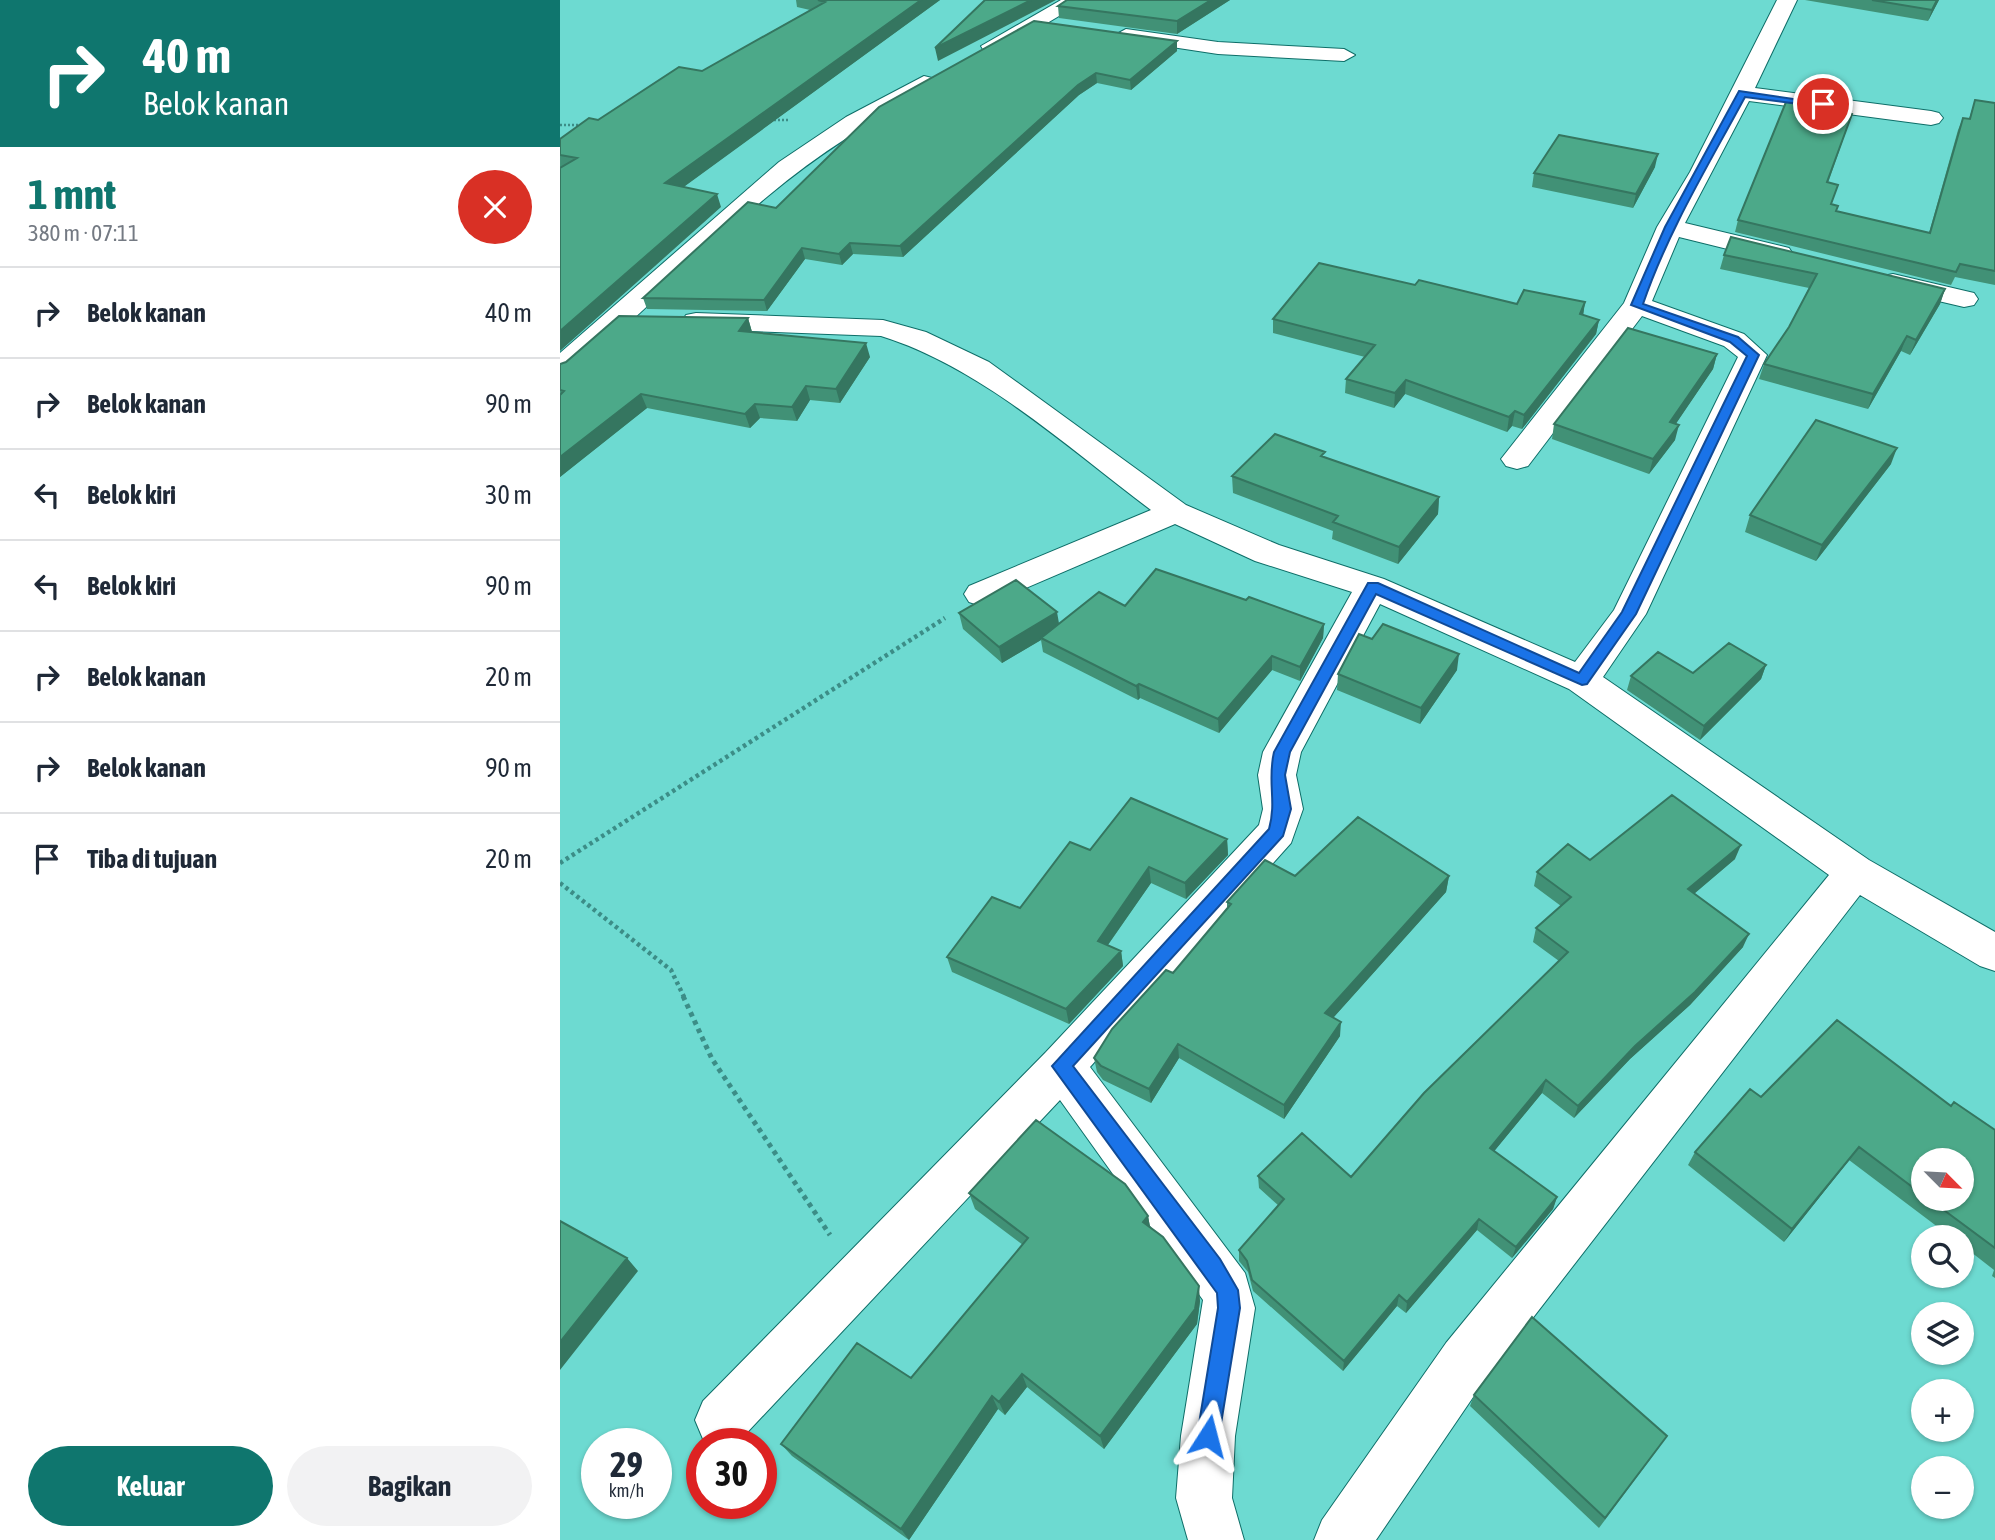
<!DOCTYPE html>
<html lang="id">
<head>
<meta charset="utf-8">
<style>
	:root { --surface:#fff; --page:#f2f2f3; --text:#1f2937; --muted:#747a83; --line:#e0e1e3; --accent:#0f766e }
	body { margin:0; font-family:"Asap Condensed",sans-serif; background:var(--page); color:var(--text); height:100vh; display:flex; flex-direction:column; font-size:26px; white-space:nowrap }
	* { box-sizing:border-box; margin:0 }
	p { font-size:23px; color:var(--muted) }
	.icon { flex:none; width:38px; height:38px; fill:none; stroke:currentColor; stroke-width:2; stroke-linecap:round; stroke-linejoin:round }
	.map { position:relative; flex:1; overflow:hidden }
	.panel { display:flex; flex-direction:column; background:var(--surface); width:560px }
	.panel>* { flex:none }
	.hud { background:#0f766e; color:#fff; overflow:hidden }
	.needle { width:46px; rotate:114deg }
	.controls { position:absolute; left:1351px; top:1148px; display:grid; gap:14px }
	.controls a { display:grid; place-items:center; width:63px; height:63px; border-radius:50%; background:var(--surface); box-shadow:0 2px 5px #0004; font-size:35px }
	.speed { position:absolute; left:21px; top:1428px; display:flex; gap:14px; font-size:35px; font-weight:700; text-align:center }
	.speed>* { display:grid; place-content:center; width:91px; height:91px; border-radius:50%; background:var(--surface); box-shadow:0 2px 5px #0004; line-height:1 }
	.speed small { font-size:18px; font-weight:400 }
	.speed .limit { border:10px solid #d22; background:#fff; color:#111 }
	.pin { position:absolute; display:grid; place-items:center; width:60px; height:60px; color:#fff; margin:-30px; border:4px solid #fff; border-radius:50%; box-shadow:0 2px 7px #0007 }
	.me { position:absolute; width:77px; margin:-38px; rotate:9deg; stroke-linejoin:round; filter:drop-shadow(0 0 5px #0008) }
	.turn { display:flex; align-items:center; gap:24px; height:147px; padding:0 28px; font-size:32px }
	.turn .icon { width:91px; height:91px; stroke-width:2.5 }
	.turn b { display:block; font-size:49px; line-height:60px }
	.round { display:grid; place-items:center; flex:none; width:74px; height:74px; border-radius:37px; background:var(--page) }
	.headline { display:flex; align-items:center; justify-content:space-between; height:119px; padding:0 28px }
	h1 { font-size:42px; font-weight:700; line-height:52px; color:var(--accent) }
	.action { display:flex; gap:14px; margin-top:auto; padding:14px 28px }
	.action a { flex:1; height:80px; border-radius:42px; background:var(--accent); color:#fff; font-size:28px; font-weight:700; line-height:80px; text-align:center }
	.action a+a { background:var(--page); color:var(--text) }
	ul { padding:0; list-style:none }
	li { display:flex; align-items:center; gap:21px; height:91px; padding:0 28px; border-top:2px solid var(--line) }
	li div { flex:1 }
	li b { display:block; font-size:26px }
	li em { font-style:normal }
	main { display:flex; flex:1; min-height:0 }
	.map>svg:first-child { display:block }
</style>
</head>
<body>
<main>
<section class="panel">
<div class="hud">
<div class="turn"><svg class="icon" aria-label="right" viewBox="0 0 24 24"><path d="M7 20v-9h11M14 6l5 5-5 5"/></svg><div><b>40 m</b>Belok kanan</div></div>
</div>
<div class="headline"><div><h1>1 mnt</h1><p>380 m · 07:11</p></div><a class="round" style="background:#d93025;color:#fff"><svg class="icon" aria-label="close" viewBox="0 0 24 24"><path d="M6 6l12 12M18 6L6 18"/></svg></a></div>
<ul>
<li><svg class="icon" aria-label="right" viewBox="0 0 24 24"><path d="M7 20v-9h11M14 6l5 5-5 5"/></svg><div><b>Belok kanan</b></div><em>40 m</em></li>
<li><svg class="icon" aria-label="right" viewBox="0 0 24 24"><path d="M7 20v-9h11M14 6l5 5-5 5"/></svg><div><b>Belok kanan</b></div><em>90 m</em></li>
<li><svg class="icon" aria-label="left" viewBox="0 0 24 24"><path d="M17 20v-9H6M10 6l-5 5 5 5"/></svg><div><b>Belok kiri</b></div><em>30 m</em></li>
<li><svg class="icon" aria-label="left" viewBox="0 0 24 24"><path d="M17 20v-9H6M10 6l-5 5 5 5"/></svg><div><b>Belok kiri</b></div><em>90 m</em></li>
<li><svg class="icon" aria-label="right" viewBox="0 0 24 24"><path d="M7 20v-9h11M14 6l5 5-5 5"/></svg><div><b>Belok kanan</b></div><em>20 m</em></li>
<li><svg class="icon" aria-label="right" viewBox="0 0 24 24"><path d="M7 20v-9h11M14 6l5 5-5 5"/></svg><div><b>Belok kanan</b></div><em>90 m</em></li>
<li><svg class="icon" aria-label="arrive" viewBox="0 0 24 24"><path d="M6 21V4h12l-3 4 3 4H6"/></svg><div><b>Tiba di tujuan</b></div><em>20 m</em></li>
</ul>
<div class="action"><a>Keluar</a><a>Bagikan</a></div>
</section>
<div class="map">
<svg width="1435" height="1540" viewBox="0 0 1435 1540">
	<rect width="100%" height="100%" fill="#6ddad1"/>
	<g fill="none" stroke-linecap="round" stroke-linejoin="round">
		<defs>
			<path id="minor" d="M1217,0h20l-42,88 176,23 8,2 4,5 -4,5 -8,2 -182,-24 -64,122 104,25 4,6 -4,6 -9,2 -101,-25 -27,64 92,33 23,21 -121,259 -43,63 266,183 126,72v39l-15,-5 -120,-71 -376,486 -108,159h-62l8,-20 124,-177 383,-468 -260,-186 -189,-85 -79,148 -5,23 7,34 -12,34 -201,224 155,206 10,35 -20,128 -3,62 12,42h-56l-12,-42 5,-62 22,-136 -143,-200 -319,339c-14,6 -24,6 -38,0l-8,-19 8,-19 343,-349 213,-227 4,-16 -5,-34 5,-23 89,-160 -97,-31 -80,-37 -182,78 -12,4 -12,-4 -5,-8 5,-8 182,-76c-83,-62 -170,-143 -270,-174l-185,-7 -10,-2 -4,-6 4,-6 10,-2 187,7 43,12 63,30 197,143 93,40 105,34 191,83 39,-52 124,-253 -14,-11 -82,-30 -114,150 -11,3 -11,-3 -5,-7 123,-156 33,-76 33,-55z
				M566,29l92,13 126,7 11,6 -11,6 -126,-7 -99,-15 -4,-4z
				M1333,274l81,19 4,6 -4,6 -10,2 -81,-19 -3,-6 3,-6z"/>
			<path id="tertiary" d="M501,0h25l-86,51h-16l-3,-5z
				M364,76l8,2 3,5 -3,5c-58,31 -113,65 -164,108 -52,43 -99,91 -149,136 -17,15 -37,39 -59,45v-24l219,-191 67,-45z"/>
		</defs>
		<use href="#minor" stroke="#0e6e68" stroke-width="2"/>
		<use href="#tertiary" stroke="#0e6e68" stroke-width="2"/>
		<path stroke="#3c8d87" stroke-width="2.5" stroke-dasharray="2 2" stroke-linecap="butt" d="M210,120h19
			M0,125h23"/>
		<path stroke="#3c8d87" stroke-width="4.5" stroke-dasharray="3.5 3.5" stroke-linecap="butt" d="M0,863l385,-245
			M0,883l111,87 13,27"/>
		<path stroke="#3c8d87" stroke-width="5" stroke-dasharray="4.5 4.5" stroke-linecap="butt" d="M123,996l29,63 118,176"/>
		<use href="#minor" fill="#fff" fill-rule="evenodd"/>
		<use href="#tertiary" fill="#fff" fill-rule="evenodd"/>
	</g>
	<path fill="#419176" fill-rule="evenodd" d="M236,0h144l-257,187 38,20 -161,-39v-29l38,-19 104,-49 108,-61 -13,-3z
		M670,0l-53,34 -118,-16 -1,-12z
		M1245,0h134l-11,21z
		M617,41v10l-46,39 -34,-7 -18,12 -176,162 -50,-3 -11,11 -37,-6 -38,52 -120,-2 -4,-11 133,-90 103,-101z
		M1415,100l20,3v182l-40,-8 -4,8 -216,-53 3,-12 114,-106 -24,69 4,22 4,6 93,22 29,-103 5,-12 6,1z
		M1095,167l-22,41 -101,-21 2,-14z
		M1164,255l221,34 -5,15 -30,51 -9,-4 -33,58 -109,-30 5,-15 25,-37 20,-39 -89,-19z
		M855,285l102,19 68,-2 -2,13 16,5 -3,14 -74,95 -10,-3 -5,6 -102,-38 -11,14 -49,-15 1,-14 19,-22 -92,-24v-14z
		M188,318l4,14 118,25 -30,46 -30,-3 -13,21 -37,-3 -10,10 -103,-20 -87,69v-113z
		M1157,354l-4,15 -37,54 -1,17 -26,34 -97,-35 2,-15z
		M765,458l114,39 -1,17 -40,50 -66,-25 1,-8 -100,-38 -1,-17z
		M1331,464l-75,97 -71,-29 5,-17z
		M686,600l78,24 -1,14 -23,43 -28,-11 -53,63 -79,-35 -2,2 -95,-48 -2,-12 -39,23 -39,-34 -4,-16 100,11 66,-18z
		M1206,665l-5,14 -61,61 -73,-50 4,-14 62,-3z
		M897,670l-37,54 -83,-34 1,-16z
		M667,839l1,16 -42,44 -35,-16 -43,62 13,6 2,15 -54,58 -117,-52 -5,-15 73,-49 70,-58z
		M1175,859l-41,35 49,53 -53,58 -60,54 -56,59 -32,-25 -48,58 63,46 -4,12 -41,49 -35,-28 -71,83 -9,-7 -54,65 -90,-80 -5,-19 -9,-11v-11l40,-44 -20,-18 -1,-12 93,1 208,-216 -26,-19 3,-14 25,-22 -27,-20 3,-14 53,-12z
		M735,876h154l-3,16 -113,126 7,18 -56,83 -105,-61 -28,45 -48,-23 -6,-8 -3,-14 79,-85 54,-65v-6z
		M1201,1097l190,9 44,24v148l-3,-2 2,-6 -32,-25v-8h-11l-102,-77 -65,82 -96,-77 7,-13zM1363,1160l39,39h-39z
		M409,1193l179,23 2,11 50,74 -3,23 -93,125 -77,-62 -22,28 -7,-6 -89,131 -117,-84 -11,-12 130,-66 112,-133 -48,-36z
		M914,1395l186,51 -61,82 -129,-122z"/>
	<path fill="#357660" d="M361,0h19l-270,197 -5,-14z
		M471,0h25l-118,61 -3,-13z
		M651,0h19l-53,34v-13z
		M1377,0h2l-11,21 4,-11z
		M617,41v10l-46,39 -1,-10z
		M536,73l1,10 -18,12 -176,162 -3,-11 178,-161z
		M1098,154l-3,13 -22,41 3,-14z
		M157,194l4,13 -161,144v-20z
		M290,243l3,11 -11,11 -3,-11z
		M242,248l3,11 -38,52 -3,-11z
		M1385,289l-5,15 -30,51 6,-15z
		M1025,302l-2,14 -3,-2z
		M188,318l4,14 -13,-1z
		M1039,320l-3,14 -74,95 2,-14z
		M1347,336l-6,15 -33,58 5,-15z
		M306,343l4,14 -30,46 -4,-14z
		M1157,354l-4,15 -46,68 3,-15z
		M846,380l-1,14 -11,14 1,-15z
		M246,386l4,14 -13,21 -5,-14z
		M81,394l6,14 -87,69v-20z
		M195,404l5,14 -10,10 -5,-14z
		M955,411l-3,15 -5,6 2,-15z
		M1119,425l-4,15 -26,34 4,-15z
		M1337,448l-6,16 -75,97 6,-16z
		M879,497l-1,17 -40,50 1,-17z
		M497,612l3,17 -19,9v2l-39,23 -3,-16z
		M764,624l-1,14 -23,43v-14z
		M899,654l-2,16 -37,54 1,-16z
		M712,656v14l-53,63 -1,-14z
		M1206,665l-5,14 -61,61 4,-14z
		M579,684l1,14 -2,2 -2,-14z
		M667,839l1,16 -42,44 -1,-16z
		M1181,845l-6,14 -52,44 5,-14z
		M589,867l2,16 -51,73 -2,-15z
		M889,876l-3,16 -122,136 1,-15z
		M1189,934l-6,13 -53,58 -60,54 -56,59 4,-12 57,-60z
		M561,951l2,15 -54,58 -3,-15z
		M781,1022l-1,14 -56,83v-14z
		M618,1044l1,14 -28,45 -2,-14z
		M986,1080l-4,13 -55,67 3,-12z
		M1299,1147l-10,13 -65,82 8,-13z
		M997,1197l-4,12 -41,49 4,-11z
		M588,1216l3,16 -8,-10z
		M919,1219l-2,11 -71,83 1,-11z
		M67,1258l11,13 -78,99v-28z
		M639,1286l1,15 -3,23 -93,125 -4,-13z
		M839,1295l-2,11 -54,65 1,-10z
		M462,1374l5,13 -22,28 -6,-13z
		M432,1396l6,13 -89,131 -8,-11z"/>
	<path fill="#4ca989" stroke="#357660" stroke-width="2" d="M258,0h103l-256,183 52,11 -157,137v-163l17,-10 -17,-3v-16l29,-21 9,2 81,-53 23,4 123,-69z
		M425,0h46l-96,48z
		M507,0h144l-34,21 -119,-15z
		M1312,0h65l-5,10z
		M474,21l143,20 -47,39 -34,-7 -18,12 -178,161 -50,-3 -11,11 -37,-6 -38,52 -121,-2 105,-96 28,6 103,-101z
		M1415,100l20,3v168l-35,-7 -4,8 -218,-52 48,-118 66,12 -25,68 11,3 -7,19 7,2 -2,5 94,22 33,-115 7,1z
		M999,135l99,19 -22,40 -102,-21z
		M1171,237l214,52 -29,51 -9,-4 -34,58 -109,-30 25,-37 28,-53 -93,-19z
		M759,263l96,22 4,-5 98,24 7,-14 61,12 -5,12 19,6 -75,95 -9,-4 -6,6 -103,-37 -11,13 -49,-14 29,-34 -102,-26z
		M59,316l129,2 -9,13 127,12 -30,46 -30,-3 -14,21 -37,-3 -10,10 -104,-20 -81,63v-62l4,-4 -4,-1v-26l6,-2z
		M1068,328l89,26 -47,68 9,3 -26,34 -99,-35z
		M1256,420l81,28 -75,97 -72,-30z
		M715,434l50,18 -4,4 118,41 -40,50 -66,-25 5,-6 -106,-40z
		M596,569l90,31 3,-3 75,27 -24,43 -28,-11 -54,63 -79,-35 -3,2 -95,-48 58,-46 26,14z
		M456,580l41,32 -58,35 -40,-34z
		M823,624l76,30 -38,54 -83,-34 21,-40 13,5z
		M1169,643l37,22 -62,61 -73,-50 27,-24 35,21z
		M1112,795l69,50 -53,44 61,45 -54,58 -60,54 -57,60 -32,-26 -56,68 67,49 -41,50 -37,-28 -72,83 -8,-7 -55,66 -92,-81 -5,-19 -8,-11 45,-51 -26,-23 44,-43 49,44 73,-84 144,-141 -32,-24 35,-31 -34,-25 31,-28 22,16z
		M571,798l96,41 -42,44 -36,-16 -51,74 23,10 -55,58 -119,-52 45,-60 28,11 50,-66 20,8z
		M798,817l91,59 -124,137 16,9 -57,83 -106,-61 -29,45 -48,-23 -7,-8 18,-29 54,-59 7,3 58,-69 -4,-2 38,-42 30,16z
		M1277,1020l114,86 3,-4 41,28v118l-66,-49h33v-39h-39v35l-64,-48 -67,82 -97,-77 55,-63 11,8z
		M476,1120l89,64 23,32 -5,6 20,15 36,49 -4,23 -95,127 -78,-62 -23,28 -7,-6 -91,133 -120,-85 76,-101 54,35 117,-140 -59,-45z
		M0,1221l67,37 -67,84z
		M972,1317l135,119 -62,82 -131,-123z"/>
	<path fill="#1a73e8" stroke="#114b97" stroke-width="2" d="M1179,91l89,13 -5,3 -78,-10c-36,67 -77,134 -102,207l95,33 21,18 -123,259 -49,70 -5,1 -206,-91 -86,158 -5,23 6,34 -8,27 -210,230 147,193 18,31 2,18 -21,128 -3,8 -8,3 -8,-3 -3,-8 21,-128 -1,-15 -165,-227 217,-237c8,-29 -2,-47 5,-77l94,-169h10l201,90 43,-61 125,-256 -17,-14 -99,-37 34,-78z"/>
</svg>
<div class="controls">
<a><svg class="needle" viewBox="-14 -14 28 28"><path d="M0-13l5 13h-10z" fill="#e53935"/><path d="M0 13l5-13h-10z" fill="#747a83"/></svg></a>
<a><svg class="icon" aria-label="search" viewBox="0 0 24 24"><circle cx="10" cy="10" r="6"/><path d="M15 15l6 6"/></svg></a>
<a><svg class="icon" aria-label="layers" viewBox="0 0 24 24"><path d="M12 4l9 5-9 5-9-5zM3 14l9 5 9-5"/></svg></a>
<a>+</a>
<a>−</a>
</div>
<div class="speed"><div>29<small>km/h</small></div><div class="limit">30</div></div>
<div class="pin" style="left:1263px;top:104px;background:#d93025"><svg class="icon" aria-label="arrive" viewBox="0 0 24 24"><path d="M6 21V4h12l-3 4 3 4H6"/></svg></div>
<svg class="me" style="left:648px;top:1436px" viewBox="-20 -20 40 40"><path d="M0-17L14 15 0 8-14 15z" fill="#1a73e8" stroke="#fff" stroke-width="4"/></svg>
</div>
</main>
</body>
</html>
